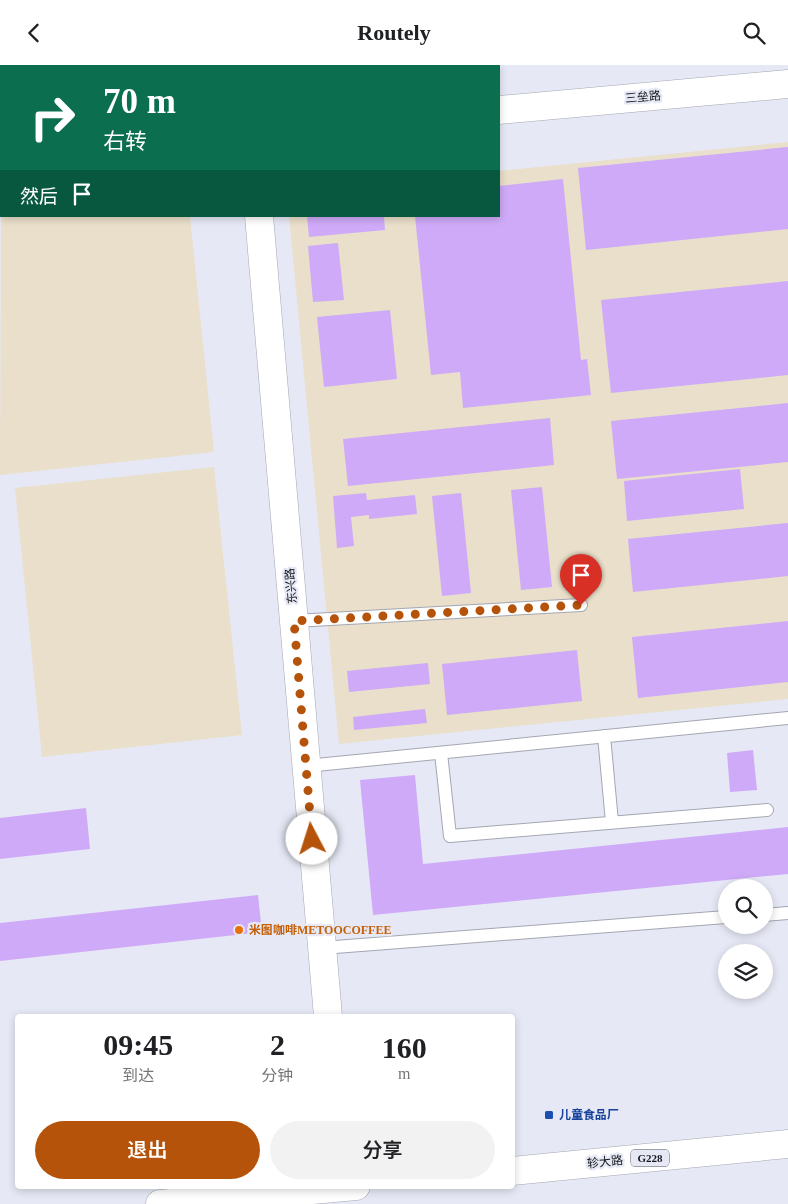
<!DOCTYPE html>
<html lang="zh">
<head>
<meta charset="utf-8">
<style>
	:root { --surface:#fff; --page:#f2f2f2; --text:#202124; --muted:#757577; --accent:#b45309 }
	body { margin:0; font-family:"Times New Roman","Noto Sans SC",serif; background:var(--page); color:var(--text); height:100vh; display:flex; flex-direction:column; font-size:19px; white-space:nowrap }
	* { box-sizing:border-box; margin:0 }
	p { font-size:16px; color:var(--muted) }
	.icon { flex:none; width:28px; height:28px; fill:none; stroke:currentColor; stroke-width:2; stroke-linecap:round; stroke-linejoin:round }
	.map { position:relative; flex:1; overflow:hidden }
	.panel { position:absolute; left:15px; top:949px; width:500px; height:175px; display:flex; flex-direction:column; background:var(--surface); border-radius:5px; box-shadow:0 2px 8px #0003 }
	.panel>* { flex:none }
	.guide { position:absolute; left:0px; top:0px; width:500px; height:152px; box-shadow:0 2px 8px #0003; background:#0b6e4f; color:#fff; overflow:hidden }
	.buttons { position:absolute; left:718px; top:814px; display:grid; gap:10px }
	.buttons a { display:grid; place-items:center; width:55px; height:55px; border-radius:50%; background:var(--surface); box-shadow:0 2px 8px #0003; font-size:25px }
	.pin { position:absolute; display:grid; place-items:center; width:42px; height:42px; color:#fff; margin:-51px -21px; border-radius:50% 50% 50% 0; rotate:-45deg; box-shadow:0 0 5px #0007 }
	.pin .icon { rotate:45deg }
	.me { position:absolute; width:55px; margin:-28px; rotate:355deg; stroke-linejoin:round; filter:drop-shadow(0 0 4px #0008) }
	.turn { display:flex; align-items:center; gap:18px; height:105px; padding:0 20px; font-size:22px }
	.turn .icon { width:65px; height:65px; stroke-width:2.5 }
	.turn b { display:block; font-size:35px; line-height:42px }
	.then { display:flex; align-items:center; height:48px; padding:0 20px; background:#0003; gap:10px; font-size:19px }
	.eta { display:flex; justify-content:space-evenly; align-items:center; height:85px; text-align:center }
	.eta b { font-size:30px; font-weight:600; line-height:35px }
	.action { display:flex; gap:10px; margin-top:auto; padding:10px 20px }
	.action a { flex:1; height:58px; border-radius:30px; background:var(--accent); color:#fff; font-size:20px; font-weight:600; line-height:58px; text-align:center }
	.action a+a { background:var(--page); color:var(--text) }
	header { display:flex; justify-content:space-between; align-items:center; height:65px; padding:0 20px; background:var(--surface); font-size:22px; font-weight:600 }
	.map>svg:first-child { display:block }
</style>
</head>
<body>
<header><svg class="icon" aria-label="back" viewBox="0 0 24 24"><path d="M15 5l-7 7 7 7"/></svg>Routely<svg class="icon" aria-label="search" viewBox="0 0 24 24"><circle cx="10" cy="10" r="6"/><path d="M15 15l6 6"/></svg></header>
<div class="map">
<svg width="788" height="1139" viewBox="0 0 788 1139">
	<rect width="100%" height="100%" fill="#e6e9f5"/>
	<path fill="#e9dfca" d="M0,0h207l-206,1 -1,42z
		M788,77v557l-449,45 -50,-528h210v-45z
		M1,149v2h189l24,236 -214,23z
		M214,402l28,268 -200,22 -27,-269z"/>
	<path fill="#cfaaf8" d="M788,82v82l-202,21 -8,-82z
		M563,114l18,181 6,-1 4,36 -128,13 -3,-36 -29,3 -16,-159h84v-30z
		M307,151h77l1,14 -76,7z
		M338,178l6,57 -31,2 -5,-56z
		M788,216v94l-177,18 -10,-93z
		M390,245l7,69 -73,8 -7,-70z
		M788,338v59l-171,17 -6,-58z
		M550,353l4,47 -206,21 -5,-47z
		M740,404l4,40 -117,12 -3,-40z
		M542,422l10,100 -31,3 -10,-100z
		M366,428l1,7 48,-5 2,19 -48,5v-4l-18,2 3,29 -17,2 -4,-52z
		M461,428l10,100 -29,3 -10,-100z
		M788,458v53l-155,16 -5,-53z
		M788,556v61l-150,16 -6,-61z
		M577,585l5,51 -135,14 -5,-51z
		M428,598l2,21 -81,8 -2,-21z
		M425,644l2,14 -73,7 -1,-13z
		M753,685l4,40 -27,2 -3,-39z
		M415,710l8,89 365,-37v47l-415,41 -13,-135z
		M86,743l4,41 -90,10v-41z
		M258,830l4,37 -262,29v-38z"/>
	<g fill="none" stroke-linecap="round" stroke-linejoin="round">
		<defs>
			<path id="lane" d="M294,556l287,-16
				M604,671l8,86
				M441,688l9,83 317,-26
				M306,701l482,-48
				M764,850l24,-2
				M322,883l404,-31"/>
			<path id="secondary" d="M245,0v1
				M499,45l289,-26
				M0,92l1,-1
				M259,151l69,800"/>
			<path id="highway" d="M512,1106l276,-27
				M160,1139l196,-18"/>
		</defs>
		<use href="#lane" stroke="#a4a7b2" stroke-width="14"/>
		<use href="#secondary" stroke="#a4a7b2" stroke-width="29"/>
		<use href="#highway" stroke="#a4a7b2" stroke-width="29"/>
		<use href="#lane" stroke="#fff" stroke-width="12"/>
		<use href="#secondary" stroke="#fff" stroke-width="28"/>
		<use href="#highway" stroke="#fff" stroke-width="28"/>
	</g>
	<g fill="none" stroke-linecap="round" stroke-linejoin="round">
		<path stroke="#b45309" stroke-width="9" stroke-dasharray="0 16.2" d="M312,774l-18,-218 287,-16"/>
	</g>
	<circle fill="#e8710a" stroke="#e6e9f5" stroke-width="2" cx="239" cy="865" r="5"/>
	<rect fill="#1a4fb4" stroke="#e6e9f5" stroke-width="2" x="544" y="1045" width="10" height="10" rx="2.5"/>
	<g text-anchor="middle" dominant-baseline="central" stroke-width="4.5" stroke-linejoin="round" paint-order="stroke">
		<rect fill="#e6e9f5" stroke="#55575d" stroke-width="1" x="631" y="1084.5" width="38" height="17" rx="4"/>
		<g font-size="11" font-weight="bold" fill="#17181c">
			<text x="650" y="1093">G228</text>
		</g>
		<g font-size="12" fill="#17181c" stroke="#e6e9f5">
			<text transform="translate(643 32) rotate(-5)">三垒路</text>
			<text transform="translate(291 521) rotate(-95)">东兴路</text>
			<text transform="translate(605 1097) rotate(-6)">轸大路</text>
		</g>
		<g font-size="12" font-weight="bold" fill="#c56008" stroke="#e6e9f5" text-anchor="start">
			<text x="249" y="865">米图咖啡METOOCOFFEE</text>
		</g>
		<g font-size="12" font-weight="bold" fill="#164399" stroke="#e6e9f5" text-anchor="start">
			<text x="559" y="1050">儿童食品厂</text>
		</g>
	</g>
</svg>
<div class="buttons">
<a><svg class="icon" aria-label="search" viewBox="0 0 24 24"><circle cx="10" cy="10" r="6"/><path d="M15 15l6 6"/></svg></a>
<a><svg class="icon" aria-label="layers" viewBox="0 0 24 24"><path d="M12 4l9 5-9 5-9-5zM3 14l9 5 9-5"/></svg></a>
</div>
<div class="pin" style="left:581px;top:540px;background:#d93025"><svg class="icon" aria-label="arrive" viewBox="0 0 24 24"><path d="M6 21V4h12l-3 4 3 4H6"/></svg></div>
<svg class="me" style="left:312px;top:774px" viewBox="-20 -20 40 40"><circle r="19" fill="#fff"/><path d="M0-13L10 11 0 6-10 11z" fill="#b45309"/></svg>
<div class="guide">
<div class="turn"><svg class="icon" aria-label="right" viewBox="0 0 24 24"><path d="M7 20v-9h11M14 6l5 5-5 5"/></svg><div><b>70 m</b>右转</div></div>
<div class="then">然后<svg class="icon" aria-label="arrive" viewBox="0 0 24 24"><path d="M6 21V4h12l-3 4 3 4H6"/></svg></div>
</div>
<section class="panel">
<div class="eta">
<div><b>09:45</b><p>到达</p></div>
<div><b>2</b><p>分钟</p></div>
<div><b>160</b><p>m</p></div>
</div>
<div class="action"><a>退出</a><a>分享</a></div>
</section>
</div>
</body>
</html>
